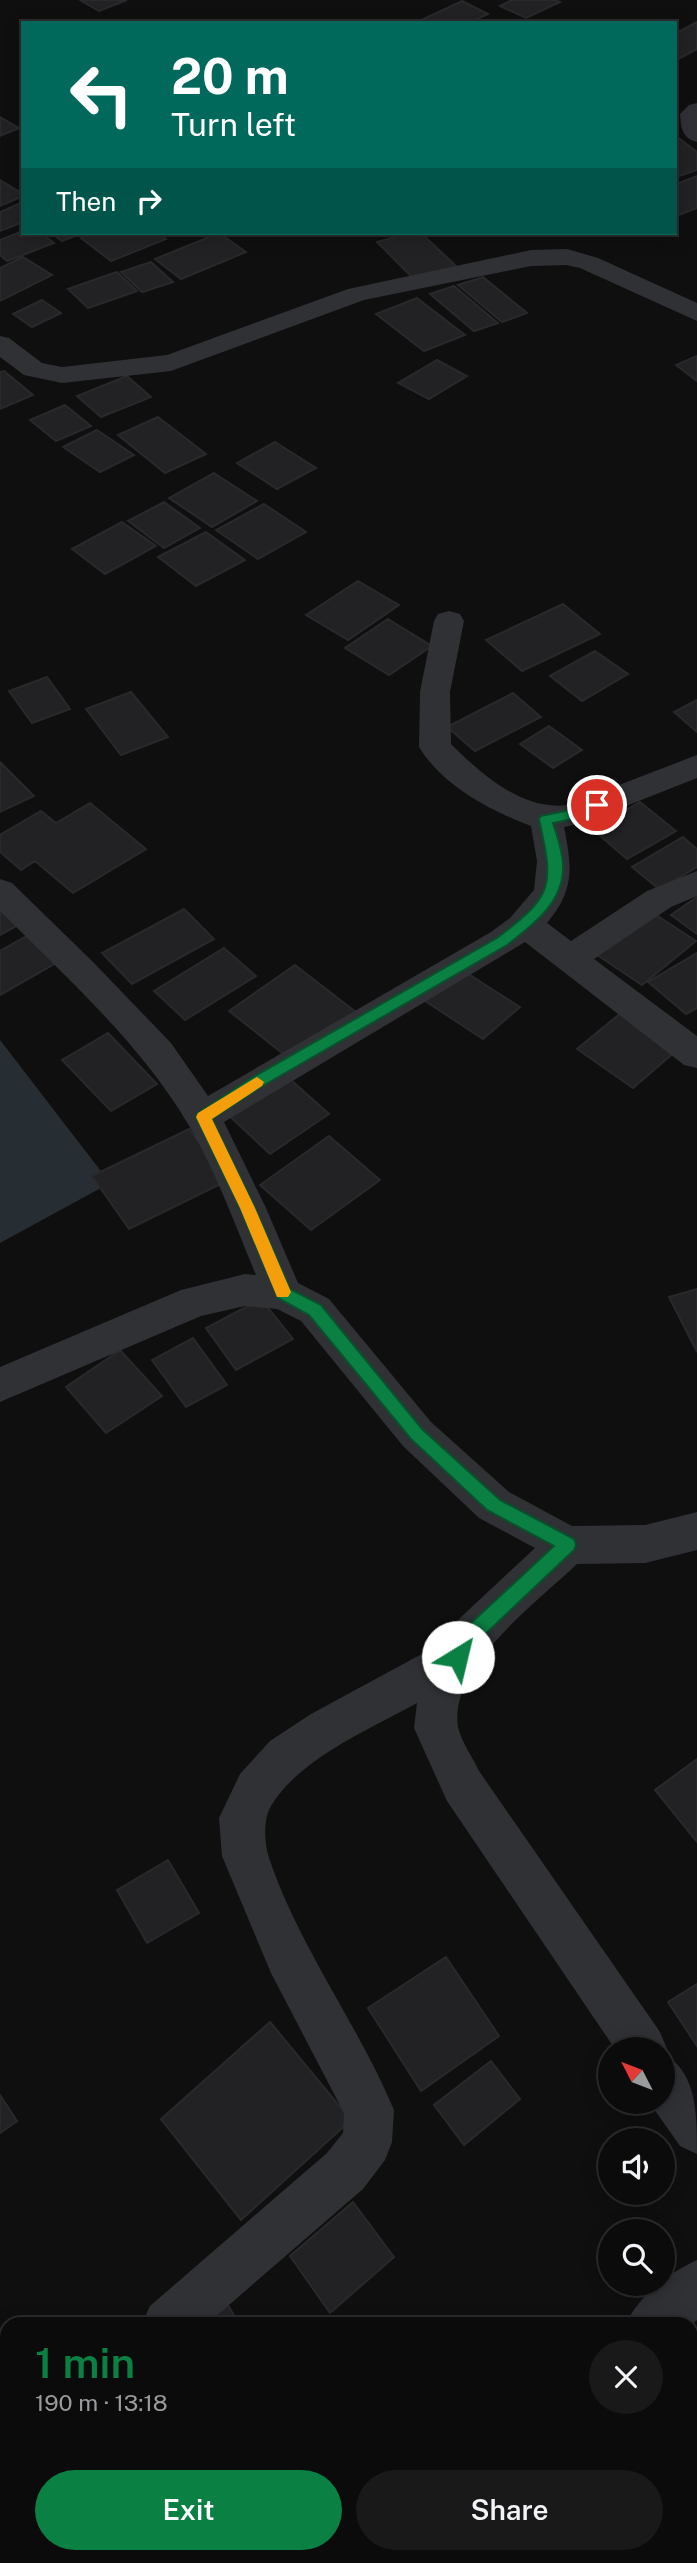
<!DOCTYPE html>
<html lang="en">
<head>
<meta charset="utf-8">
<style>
	:root { --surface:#0b0b0c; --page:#19191a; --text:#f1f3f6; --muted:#9a9b9d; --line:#2b2b2d; --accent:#0b8043 }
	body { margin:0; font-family:"Public Sans",sans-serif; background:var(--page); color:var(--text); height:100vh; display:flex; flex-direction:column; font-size:26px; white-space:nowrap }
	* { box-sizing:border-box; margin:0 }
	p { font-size:23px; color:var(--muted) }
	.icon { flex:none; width:38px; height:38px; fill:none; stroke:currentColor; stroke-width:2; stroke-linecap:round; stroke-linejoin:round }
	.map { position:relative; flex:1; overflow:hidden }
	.drawer { position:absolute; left:0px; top:2317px; width:698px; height:247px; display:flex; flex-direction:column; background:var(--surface); border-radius:21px 21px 0 0; box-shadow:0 4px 18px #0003,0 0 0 2px var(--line) }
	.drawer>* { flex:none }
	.hud { position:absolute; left:21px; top:21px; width:656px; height:214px; border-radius:0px; box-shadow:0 4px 18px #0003,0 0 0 2px var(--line); background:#00695c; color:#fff; overflow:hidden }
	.needle { width:46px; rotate:312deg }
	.buttons { position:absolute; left:598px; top:2037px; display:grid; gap:14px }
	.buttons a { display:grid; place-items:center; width:77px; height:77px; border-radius:50%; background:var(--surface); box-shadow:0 4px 18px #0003,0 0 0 2px var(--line); font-size:35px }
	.pin { position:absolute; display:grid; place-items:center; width:60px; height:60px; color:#fff; margin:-30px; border:4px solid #fff; border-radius:50%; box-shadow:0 2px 7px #0007 }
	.me { position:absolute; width:77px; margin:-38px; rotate:36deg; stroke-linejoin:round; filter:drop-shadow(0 0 5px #0008) }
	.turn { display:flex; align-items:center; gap:24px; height:147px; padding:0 35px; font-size:32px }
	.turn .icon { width:91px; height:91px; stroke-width:2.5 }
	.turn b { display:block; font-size:49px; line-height:60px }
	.then { display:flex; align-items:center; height:66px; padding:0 35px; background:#0003; gap:14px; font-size:26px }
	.round { display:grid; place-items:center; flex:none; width:74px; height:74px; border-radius:37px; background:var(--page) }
	.headline { display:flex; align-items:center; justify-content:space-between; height:119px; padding:0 35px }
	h1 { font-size:42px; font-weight:600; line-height:52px; color:var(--accent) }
	.action { display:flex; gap:14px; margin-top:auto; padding:14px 35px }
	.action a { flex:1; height:80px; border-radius:42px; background:var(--accent); color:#fff; font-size:28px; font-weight:600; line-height:80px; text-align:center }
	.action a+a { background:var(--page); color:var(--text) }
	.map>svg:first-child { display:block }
</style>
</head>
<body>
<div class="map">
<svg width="697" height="2563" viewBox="0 0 697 2563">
	<rect width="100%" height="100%" fill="#0f0f10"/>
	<path fill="#262e33" d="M0,1040l110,143 -110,60z"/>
	<path fill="#222224" stroke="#29292c" stroke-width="2" d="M80,0h47l-28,11z
		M512,0h44l4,2 -34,16 -26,-12z
		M462,1l26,13 -19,9h-54z
		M697,22v27l-21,11v-27z
		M0,117l19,11 -19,8z
		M676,136l21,16v18l-21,7z
		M697,176v32l-21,8v-32z
		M0,180l23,14v2l-23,10z
		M21,203l2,19 -23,9v-19z
		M23,231l18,2 13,10 -47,18 -7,-6v-15z
		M51,233h32l-21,8z
		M95,233h63l8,6 -55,22 -30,-23z
		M219,233l27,19 -65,27 -26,-20z
		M410,233h11l36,34 -42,13 -38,-38z
		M23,257l29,18 -52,26v-33z
		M151,262l22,20 -31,10 -21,-20z
		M117,272l20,19 -49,17 -20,-19z
		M483,277l44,36 -25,9 -44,-37z
		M454,286l44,37 -24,8 -44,-37z
		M417,298l48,37 -41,16 -48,-37z
		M42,300l19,13 -29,14 -19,-13z
		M697,356v25l-21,-16z
		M437,360l30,16 -38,23 -31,-16z
		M4,371l29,24 -33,14v-37z
		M127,376l24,21 -50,20 -24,-21z
		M65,405l26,21 -35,15 -26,-21z
		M158,417l48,37 -41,19 -47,-38z
		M97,430l37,25 -34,17 -37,-25z
		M275,442l41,26 -39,21 -40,-26z
		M214,473l43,28 -45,26 -43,-29z
		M164,502l36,26 -36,20 -36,-27z
		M264,504l42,28 -48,27 -42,-29z
		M122,522l34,24 -51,28 -33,-25z
		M206,532l39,28 -49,26 -38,-29z
		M358,581l41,24 -51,35 -42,-25z
		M563,604l37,30 -78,37 -36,-31z
		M388,619l44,27 -43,29 -44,-27z
		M595,651l33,23 -46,27 -32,-25z
		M47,677l23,32 -38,14 -23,-32z
		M131,692l37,45 -47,18 -35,-46z
		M513,693l28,24 -66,34 -28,-24z
		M697,700v32l-23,-20z
		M549,726l33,24 -29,18 -33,-24z
		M0,762l34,34 -34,16z
		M640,802l36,29 -49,28 -35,-30z
		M90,803l56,46 -73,44 -38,-32 -14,9 -21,-18v-17l41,-24 15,12z
		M683,837l14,12v18l-38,22 -27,-22z
		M697,897v37l-26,-19z
		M0,903l20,21 -20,11z
		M184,909l30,30 -82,45 -30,-31z
		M647,909l49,32 -54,44 -48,-32z
		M34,932l29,27 -63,36v-44z
		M224,948l32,28 -71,44 -31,-29z
		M697,953v55l-11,6 -38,-32z
		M295,965l62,48 -66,47 -62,-49z
		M459,968l61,39 -37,32 -61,-40z
		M622,1012l55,38 -44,38 -56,-39z
		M108,1033l49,51 -46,27 -49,-51z
		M283,1073l46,41 -59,40 -46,-43z
		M189,1129l38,52 -98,48 -37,-53z
		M329,1136l51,44 -69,50 -51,-45z
		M697,1289v63l-28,-55z
		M261,1299l32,40 -57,31 -30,-42z
		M193,1338l34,47 -41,22 -34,-47z
		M120,1350l42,46 -56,37 -40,-46z
		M697,1759v83l-42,-52z
		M168,1860l31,53 -52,30 -30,-53z
		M446,1957l53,79 -78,55 -53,-83z
		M697,1984v62l-29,-44z
		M270,2022l81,98 -110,100 -80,-101z
		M491,2061l29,38 -56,46 -30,-40z
		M0,2095l17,26 -17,12z
		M353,2202l41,55 -64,56 -40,-57z
		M228,2305l11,19h-38z
		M120,2557h40l2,6h-52z
		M198,2557h80v1l-6,5h-71z
		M524,2557h60l-7,6h-49z"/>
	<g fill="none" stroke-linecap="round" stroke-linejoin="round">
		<path fill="#303135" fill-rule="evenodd" d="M697,103v39c-15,-4 -16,-14 -17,-28l9,-9z
			M567,249l31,9 99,45v18l-117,-53 -14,-3 -35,1 -167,34 -193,71 -109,12 -38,-8 -24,-18v-21l9,2 33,25 20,4 105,-12 181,-66 183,-39z
			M449,611l11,3 4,7 -14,71 1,52c30,30 72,67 116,61l130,-50v23l-114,45 -19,4c8,40 11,63 -17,96l24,18 76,-50 50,-20v25l-26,11 -77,52 103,77v32l-13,-3 -159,-123 -301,180 42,86 32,75 31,16 102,123 78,70 63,34 73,-1 52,-13v38l-52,13 -68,1c-39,37 -129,104 -119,163 3,14 15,31 21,44l181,261 7,17 -2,6c32,18 32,59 32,99l-17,-8 -31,-44h14v-53h-48l-168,-248 -33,-73 3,-25c-47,26 -118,56 -146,103 -8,14 -7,36 -2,52 30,89 89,166 125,252l-2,32 -7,18 -22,29 -156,135h-65l8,-18 177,-153 16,-20 1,-20 -73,-140 -49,-117 -3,-38 21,-44 30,-33 41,-27 131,-71 18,-25 75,-70 -56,-30 -76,-72 -102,-125 -24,-12 -32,-3 -44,10 -201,86v-35l181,-77 64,-16 11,1c-21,-50 -40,-104 -68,-151 -48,-81 -122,-147 -188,-213v-32l12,4 81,79 78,81 37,53 283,-164 19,-14 24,-28 3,-29 -6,-35c-42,-16 -88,-40 -112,-79l1,-55 14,-71 4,-7z
			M697,2260v60l-6,5 -65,-1c12,-28 44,-52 71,-64z
			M7,2416v56l-7,3v-56z
			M338,2557h60l-2,6h-60z
			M410,2557h54l2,6h-54z"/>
	</g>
	<path fill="#0b8043" stroke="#07532c" stroke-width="2" d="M597,800l5,2v6l-25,10 -24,5c4,13 10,29 10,43 1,36 -30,59 -56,79l-246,142 -49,32 43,89 35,81 31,16 101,124 78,71 74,39 2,6 -2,5 -93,88 -17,25 -6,2 -6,-2 -3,-6 19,-31 86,-80 -67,-36 -76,-71 -102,-124 -31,-17 -38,-90 -44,-91 2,-4 52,-34 247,-141c57,-43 57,-51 42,-119l2,-3 29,-6z"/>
	<path fill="#f59e0b" d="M257,1077l7,5 -2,4 -50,33 43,89 36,84 -3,5h-11l-2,-5 -35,-84 -44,-91 2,-4z"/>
</svg>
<div class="buttons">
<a><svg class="needle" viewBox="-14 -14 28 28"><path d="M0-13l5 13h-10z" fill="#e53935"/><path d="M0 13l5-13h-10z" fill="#9a9b9d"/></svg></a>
<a><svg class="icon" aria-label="sound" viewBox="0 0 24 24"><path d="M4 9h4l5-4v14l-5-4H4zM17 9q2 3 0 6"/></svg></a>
<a><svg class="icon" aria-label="search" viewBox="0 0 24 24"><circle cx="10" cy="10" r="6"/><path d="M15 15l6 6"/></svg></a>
</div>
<div class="pin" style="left:597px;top:805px;background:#d93025"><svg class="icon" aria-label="arrive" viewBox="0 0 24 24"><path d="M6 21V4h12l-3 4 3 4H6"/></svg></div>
<svg class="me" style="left:458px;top:1657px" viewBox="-20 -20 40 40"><circle r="19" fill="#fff"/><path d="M0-13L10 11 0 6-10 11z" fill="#0b8043"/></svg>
<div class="hud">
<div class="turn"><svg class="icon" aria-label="left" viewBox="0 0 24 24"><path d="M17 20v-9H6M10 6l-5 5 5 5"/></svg><div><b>20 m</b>Turn left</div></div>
<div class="then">Then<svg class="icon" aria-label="right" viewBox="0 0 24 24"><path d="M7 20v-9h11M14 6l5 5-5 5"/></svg></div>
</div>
<section class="drawer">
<div class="headline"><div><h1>1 min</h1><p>190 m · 13:18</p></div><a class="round"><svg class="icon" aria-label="close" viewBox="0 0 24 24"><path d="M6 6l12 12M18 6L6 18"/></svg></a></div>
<div class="action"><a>Exit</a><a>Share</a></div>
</section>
</div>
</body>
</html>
